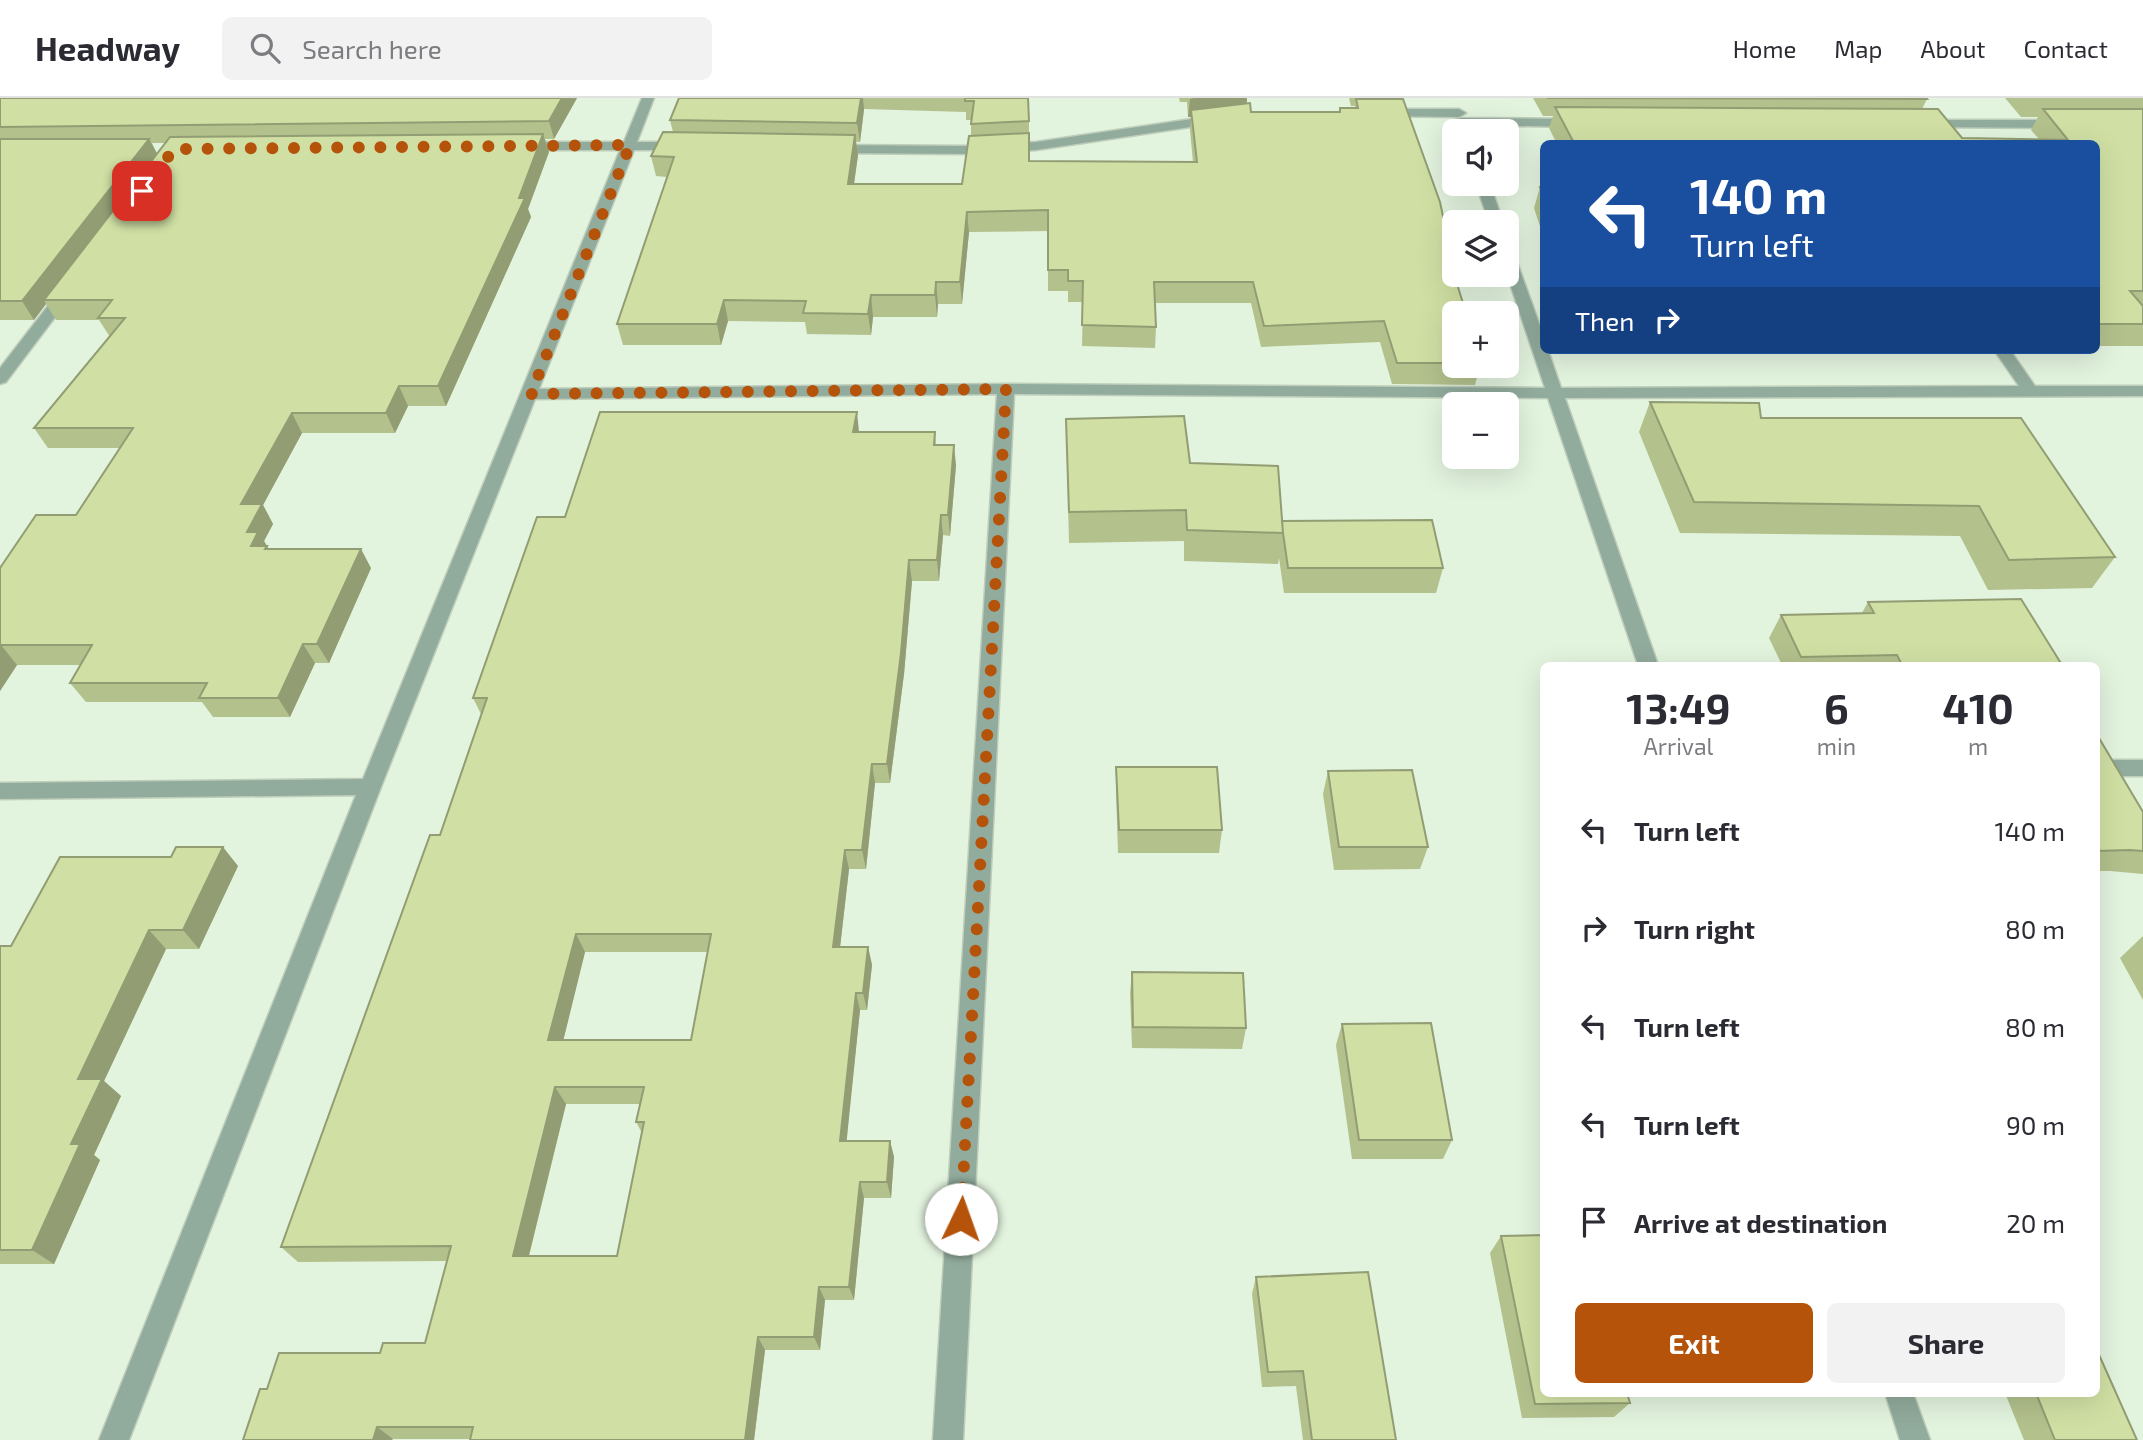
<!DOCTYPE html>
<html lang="en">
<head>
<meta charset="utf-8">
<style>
	:root { --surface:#fff; --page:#f2f2f3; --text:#2b2b33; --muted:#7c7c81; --line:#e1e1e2; --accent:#b45309 }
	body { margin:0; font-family:"Exo 2",sans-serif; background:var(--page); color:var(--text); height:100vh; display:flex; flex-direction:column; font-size:26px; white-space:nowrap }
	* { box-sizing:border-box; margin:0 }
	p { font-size:23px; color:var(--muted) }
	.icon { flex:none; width:38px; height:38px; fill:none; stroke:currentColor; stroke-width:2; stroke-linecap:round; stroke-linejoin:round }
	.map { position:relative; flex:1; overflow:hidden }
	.panel { position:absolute; left:1540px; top:564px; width:560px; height:735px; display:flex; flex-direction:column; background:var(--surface); border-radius:10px; box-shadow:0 7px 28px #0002 }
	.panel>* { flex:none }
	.top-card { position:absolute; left:1540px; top:42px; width:560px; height:214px; border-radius:10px; box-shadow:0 7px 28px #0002; background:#1a4fa0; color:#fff; overflow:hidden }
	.controls { position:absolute; left:1442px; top:21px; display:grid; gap:14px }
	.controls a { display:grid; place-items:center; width:77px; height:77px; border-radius:10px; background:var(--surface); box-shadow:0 7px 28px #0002; font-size:35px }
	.pin { position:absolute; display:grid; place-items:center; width:60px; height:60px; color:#fff; margin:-30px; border-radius:14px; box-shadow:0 4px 10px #0006 }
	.me { position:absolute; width:77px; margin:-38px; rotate:3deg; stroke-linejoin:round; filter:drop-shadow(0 0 5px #0008) }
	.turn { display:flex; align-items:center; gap:24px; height:147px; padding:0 35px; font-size:32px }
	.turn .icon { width:91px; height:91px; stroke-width:2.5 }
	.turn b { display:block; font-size:49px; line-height:60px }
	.then { display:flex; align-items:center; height:66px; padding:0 35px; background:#0003; gap:14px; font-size:26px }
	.eta { display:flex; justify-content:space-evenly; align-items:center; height:119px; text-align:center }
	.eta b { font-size:42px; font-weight:700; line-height:49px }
	.cta { display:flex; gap:14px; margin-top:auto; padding:14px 35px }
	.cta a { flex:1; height:80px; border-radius:10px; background:var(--accent); color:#fff; font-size:28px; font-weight:700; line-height:80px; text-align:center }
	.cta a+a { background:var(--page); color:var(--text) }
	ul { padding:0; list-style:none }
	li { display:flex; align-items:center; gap:21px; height:98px; padding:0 35px }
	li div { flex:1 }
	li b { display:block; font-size:26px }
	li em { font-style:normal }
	header { display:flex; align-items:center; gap:42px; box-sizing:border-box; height:98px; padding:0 35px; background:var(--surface); border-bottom:2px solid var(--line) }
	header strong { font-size:33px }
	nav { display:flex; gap:38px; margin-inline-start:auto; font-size:24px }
	.search { width:490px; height:63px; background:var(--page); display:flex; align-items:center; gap:18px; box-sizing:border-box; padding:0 24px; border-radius:10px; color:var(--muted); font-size:26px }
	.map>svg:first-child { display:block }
</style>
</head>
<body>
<header>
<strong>Headway</strong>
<div class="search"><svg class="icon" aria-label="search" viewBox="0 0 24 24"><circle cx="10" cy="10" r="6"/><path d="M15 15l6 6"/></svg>Search here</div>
<nav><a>Home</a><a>Map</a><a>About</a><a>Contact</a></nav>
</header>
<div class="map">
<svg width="2143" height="1342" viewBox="0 0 2143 1342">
	<rect width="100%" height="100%" fill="#e2f3de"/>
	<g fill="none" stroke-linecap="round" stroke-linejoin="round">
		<defs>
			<path id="street" d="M642,0h12l-17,44h45l7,4 -7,4h-48l-95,239 467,-5 539,4 -38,-113v-25l7,4 30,83v13h4l13,38 458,-2 -25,-36h16l25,36h108v10l-578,2 93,267h-20l-90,-267 -534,-4 -51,1046h-30l64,-1046 -462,5 -154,388 -252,653h-30l257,-645 -356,4v-16l363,-4 257,-629h-102l-7,-4 7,-4h106z
				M1380,11h79l7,4 -7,4 -84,-1 -2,-3z
				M1219,17l5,1v6l-188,28 -67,4 -139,-1 -7,-4 7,-4 139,1 67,-4z
				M1461,20l116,1 7,4 -7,4 -121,-2v-6z
				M1921,22h143l7,4 -7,4 -148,-1v-6z
				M1476,86h14l13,38h-14z
				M69,185l8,5 -71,94 -6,2v-16l64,-83z
				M2096,662h47v16h-47z
				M1885,1295h28l17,47h-30z"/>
		</defs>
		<use href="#street" stroke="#bfcebb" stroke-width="3"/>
		<use href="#street" fill="#91ab9c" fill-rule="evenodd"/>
	</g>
	<path fill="#b3c18d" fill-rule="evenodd" d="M0,0h577l-23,41h-9l4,13 -21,57 3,8 -85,189h-38l-13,27h-93l-39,72 10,19 -9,17 4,8 103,19 -42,95h-14l-25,54h-77l-11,-15h-116l-16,-19 11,-18h-64l-17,26v-123l76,-53 44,-67h-72l-14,-20 76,-91 -11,-17h-43l-10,-16 -12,16h-34zM152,45h13l-8,11z
		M679,0h350v63l164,1 -3,-32 1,-13h-3l-1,-15h-7l-1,-4h68v5l4,9h88l1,-4h15v-2h-4l-2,-8h48l52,147 -2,8 7,60v53h26l-5,19 -83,-1 -12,-42 -119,5 -10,-44h-96l1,24 -1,21 -73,-2 1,-44h-15v-11h-20v-60l-79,1 -7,72h-24l-1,13h-64l-2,18 -64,-1 -2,-12 -77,-1 -7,24h-98l-6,-21 50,-147 -11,-1 -5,-20 22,-24 -3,-12zM864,11l102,3v8h5v16l-9,48h-108l4,-29 -2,-13h4z
		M1533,0h393l1,1 -5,10 40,29 77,1 -8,-9 7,-13h-17l-16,-19h138v248h-47v-202h-539l-8,-16 4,-12h-10z
		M1540,89h4v52l-10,-31z
		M1650,304l111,16 354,139 -23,31 -104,2 -28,-54 -280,-3 -41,-101z
		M1066,321l124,44 92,58 161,47 -7,25h-152l-5,-35 -1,6 -94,-3v-20l-115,2z
		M859,334h76l1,13 20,20 -6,71 -7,-1 -4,46h-27l-8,93 -14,109h-15l-9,86h-17l-9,78h28l4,18 -5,45h-7l-14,131h44l4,16 -3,41h-27l-10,102h-29l-5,50h-55l-11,90h-284l1,-1h-78l-126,-50 113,-36 45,-10 22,-82 -149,1 -17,-15 159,-412 41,-121 -8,-16 92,-181zM585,854h123l-17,88h-128zM566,1006h74l-4,18 6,11 -25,123h-88z
		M1868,504l194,63h-280l-13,-27 12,-23 81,-2z
		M2096,635l47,79v62l-33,-3h-14z
		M1116,669l106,63 -3,23h-101l-2,-62z
		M1328,673l100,76 -8,22 -86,1 -11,-76z
		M238,768l-39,83h-33l-62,132 17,15 -27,59 6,5 -46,104h-54v-318h11z
		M2143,838v64l-23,-42z
		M1132,874l114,56 -4,21 -110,-1 -2,-55z
		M1342,926l110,116 -9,19h-91l-16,-114z
		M1501,1138l129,167 -16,14 -92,1 -32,-165z
		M1256,1179l140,163h-93l-7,-54 -34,1 -10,-93z
		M2005,1295h91l41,47h-113z"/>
	<path fill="#929d73" d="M562,0h15l-23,41 -5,-18z
		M861,0h2l1,11 -4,33 -3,-19z
		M1194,0h53l-1,12h-55v7h-3l2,-18z
		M543,36l6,18 -21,57 3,8 -85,189 -8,-20 81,-188z
		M855,37l3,20 -7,50 -3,-21z
		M149,41l10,18 -115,143 2,4 -12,16 -12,-19z
		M967,114l2,20 -7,72 -2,-22z
		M936,184l2,22 -1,13 -2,-22z
		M871,197l2,22 -2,18 -3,-21z
		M724,202l4,21 -7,24 -4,-21z
		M399,288l9,20 -13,27 -9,-20z
		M857,314l2,20h-6z
		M292,315l10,20 -39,72 10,19 -9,17 14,24 -27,-19 -10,-42z
		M954,347l2,20 -6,71 -2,-21z
		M941,417l2,20 -4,46 -2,-21z
		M361,451l10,19 -42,95 -12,-19z
		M909,462l3,21 -8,93 -14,109 -3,-19z
		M303,546l12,19 -25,54 -12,-19z
		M1,547l16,20 -17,26v-45z
		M872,666l3,19 -9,86 -4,-19z
		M223,749l15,19 -39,83 -16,-19z
		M845,752l4,19 -11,96 -5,-18z
		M149,832l17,19 -62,132 17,15 -27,59 6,5 -46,104 -22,-14 39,-106 7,-65z
		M576,836l9,18 -26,106 -11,-18z
		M868,849l4,18 -5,45 -4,-17z
		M856,895l4,17 -15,147 -5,-16z
		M555,989l11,17 -41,167 -12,-15z
		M890,1043l4,16 -3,41 -4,-16z
		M860,1084l4,16 -10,102 -5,-13z
		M819,1189l6,13 -5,50 -6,-13z
		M758,1239l7,13 -11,90h-9z
		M377,1329l16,12 -1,1h-19z"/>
	<path fill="#d0e0a4" stroke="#929d73" stroke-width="2" fill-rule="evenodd" d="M0,0h562l-13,23 -549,6z
		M679,0h182l-4,25 -187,-3z
		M965,0h63l1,23 -58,3 3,-23h-9z
		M1547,0h379l1,1z
		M1356,1h47l37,103 9,43h-4l21,68h-12v50h-57l-13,-42 -120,5 -11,-44h-99l2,45 -74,-2 1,-44h-15v-11h-20v-60l-81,2 -7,70h-24l-1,13h-64l-3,19 -65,-1 3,-12 -82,-1 -7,24h-100l57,-167 -23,-1 12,-24 192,3 -7,49h114l7,-48 60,-3v28l168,1 -6,-52 59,-7 1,9h89v-4h18z
		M1555,9l383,2 24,29 106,2 -25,-31h100v182h-13l13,15v18h-47v-180h-534l-1,-3h12z
		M543,36l-24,64h6l-87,188h-39l-13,27h-94l-51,91h21l-15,28h11l-7,14h16l-2,3h96l-44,95h-14l-25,54h-79l8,-15h-137l22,-38h-91l-1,1v-78l36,-53h40l57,-87h-99l91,-110h-27l14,-18h-68l126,-163z
		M0,41h149l-127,162h-22z
		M1540,89h4v11z
		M1650,304l109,1 2,15h260l94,139 -106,3 -30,-54 -285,-4z
		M600,314h257l-4,20h82l-1,13h20l-6,70h-7l-4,45h-28l-8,93 -14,111h-15l-10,86h-17l-12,97h35l-5,46h-7l-16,148h50l-3,41h-27l-11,105h-30l-5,50h-56l-13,103h-275l3,-13h-96l-4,13h-130l17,-51h7l12,-36h101l3,-10h42l26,-97 -170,1 149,-412h10l47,-137h-14l64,-181h28zM576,836h135l-20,106h-143zM555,989h89l-8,35h8l-27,134h-104z
		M1184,318l6,47 88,3 5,67 -96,-3 -1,-20 -117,2 -3,-93z
		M1432,422l11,48h-155l-5,-35 -1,-12z
		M2021,501l41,66h-160l-5,-10 -96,2 -20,-42 93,-2 -6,-11z
		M2096,635l47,79v39l-13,-1 -34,1z
		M1116,669h101l5,63h-103z
		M1412,672l16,77h-89l-11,-76z
		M176,749h47l-40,83h-34l-71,149h24l-31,65h9l-48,106h-32v-304h11l49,-89h111z
		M1132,874l111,1 3,55 -113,-1z
		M1431,925l21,117h-93l-17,-116z
		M1544,1137v158h83l3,10 -95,1 -34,-168z
		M1368,1174l28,168h-84l-9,-69 -35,1 -12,-95z
		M2096,1250l41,92h-82l-19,-47h60z"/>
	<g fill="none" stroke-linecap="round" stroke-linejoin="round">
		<path stroke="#b45309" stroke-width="12" stroke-dasharray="0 21.6" d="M142,93l32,-42 456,-4 -99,249 475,-5 -45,830"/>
	</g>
</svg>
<div class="controls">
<a><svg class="icon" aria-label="sound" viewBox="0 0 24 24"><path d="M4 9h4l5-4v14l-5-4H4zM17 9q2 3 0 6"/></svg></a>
<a><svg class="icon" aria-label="layers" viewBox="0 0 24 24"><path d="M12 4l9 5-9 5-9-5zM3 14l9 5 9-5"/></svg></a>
<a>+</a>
<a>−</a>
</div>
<div class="pin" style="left:142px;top:93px;background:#d93025"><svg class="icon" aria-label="arrive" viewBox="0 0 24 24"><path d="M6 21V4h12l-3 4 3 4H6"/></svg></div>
<svg class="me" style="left:961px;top:1121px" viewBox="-20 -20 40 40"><circle r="19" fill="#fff"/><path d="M0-13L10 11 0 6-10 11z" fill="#b45309"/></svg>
<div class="top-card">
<div class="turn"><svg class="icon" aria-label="left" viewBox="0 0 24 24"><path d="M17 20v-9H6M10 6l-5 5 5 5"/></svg><div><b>140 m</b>Turn left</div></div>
<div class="then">Then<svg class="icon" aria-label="right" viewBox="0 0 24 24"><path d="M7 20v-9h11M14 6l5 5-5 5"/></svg></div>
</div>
<section class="panel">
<div class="eta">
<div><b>13:49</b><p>Arrival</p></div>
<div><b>6</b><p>min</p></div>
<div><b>410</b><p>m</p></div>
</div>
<ul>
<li><svg class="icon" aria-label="left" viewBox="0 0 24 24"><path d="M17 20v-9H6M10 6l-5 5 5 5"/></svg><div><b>Turn left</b></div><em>140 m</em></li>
<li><svg class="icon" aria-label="right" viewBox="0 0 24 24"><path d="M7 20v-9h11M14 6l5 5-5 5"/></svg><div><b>Turn right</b></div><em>80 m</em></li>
<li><svg class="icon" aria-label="left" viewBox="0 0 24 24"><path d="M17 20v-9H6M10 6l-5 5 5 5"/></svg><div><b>Turn left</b></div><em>80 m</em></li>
<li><svg class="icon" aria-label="left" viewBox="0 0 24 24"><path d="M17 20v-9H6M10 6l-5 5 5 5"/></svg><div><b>Turn left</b></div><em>90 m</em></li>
<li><svg class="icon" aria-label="arrive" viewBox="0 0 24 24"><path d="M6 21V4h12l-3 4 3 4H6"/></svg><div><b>Arrive at destination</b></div><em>20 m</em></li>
</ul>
<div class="cta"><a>Exit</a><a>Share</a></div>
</section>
</div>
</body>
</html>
